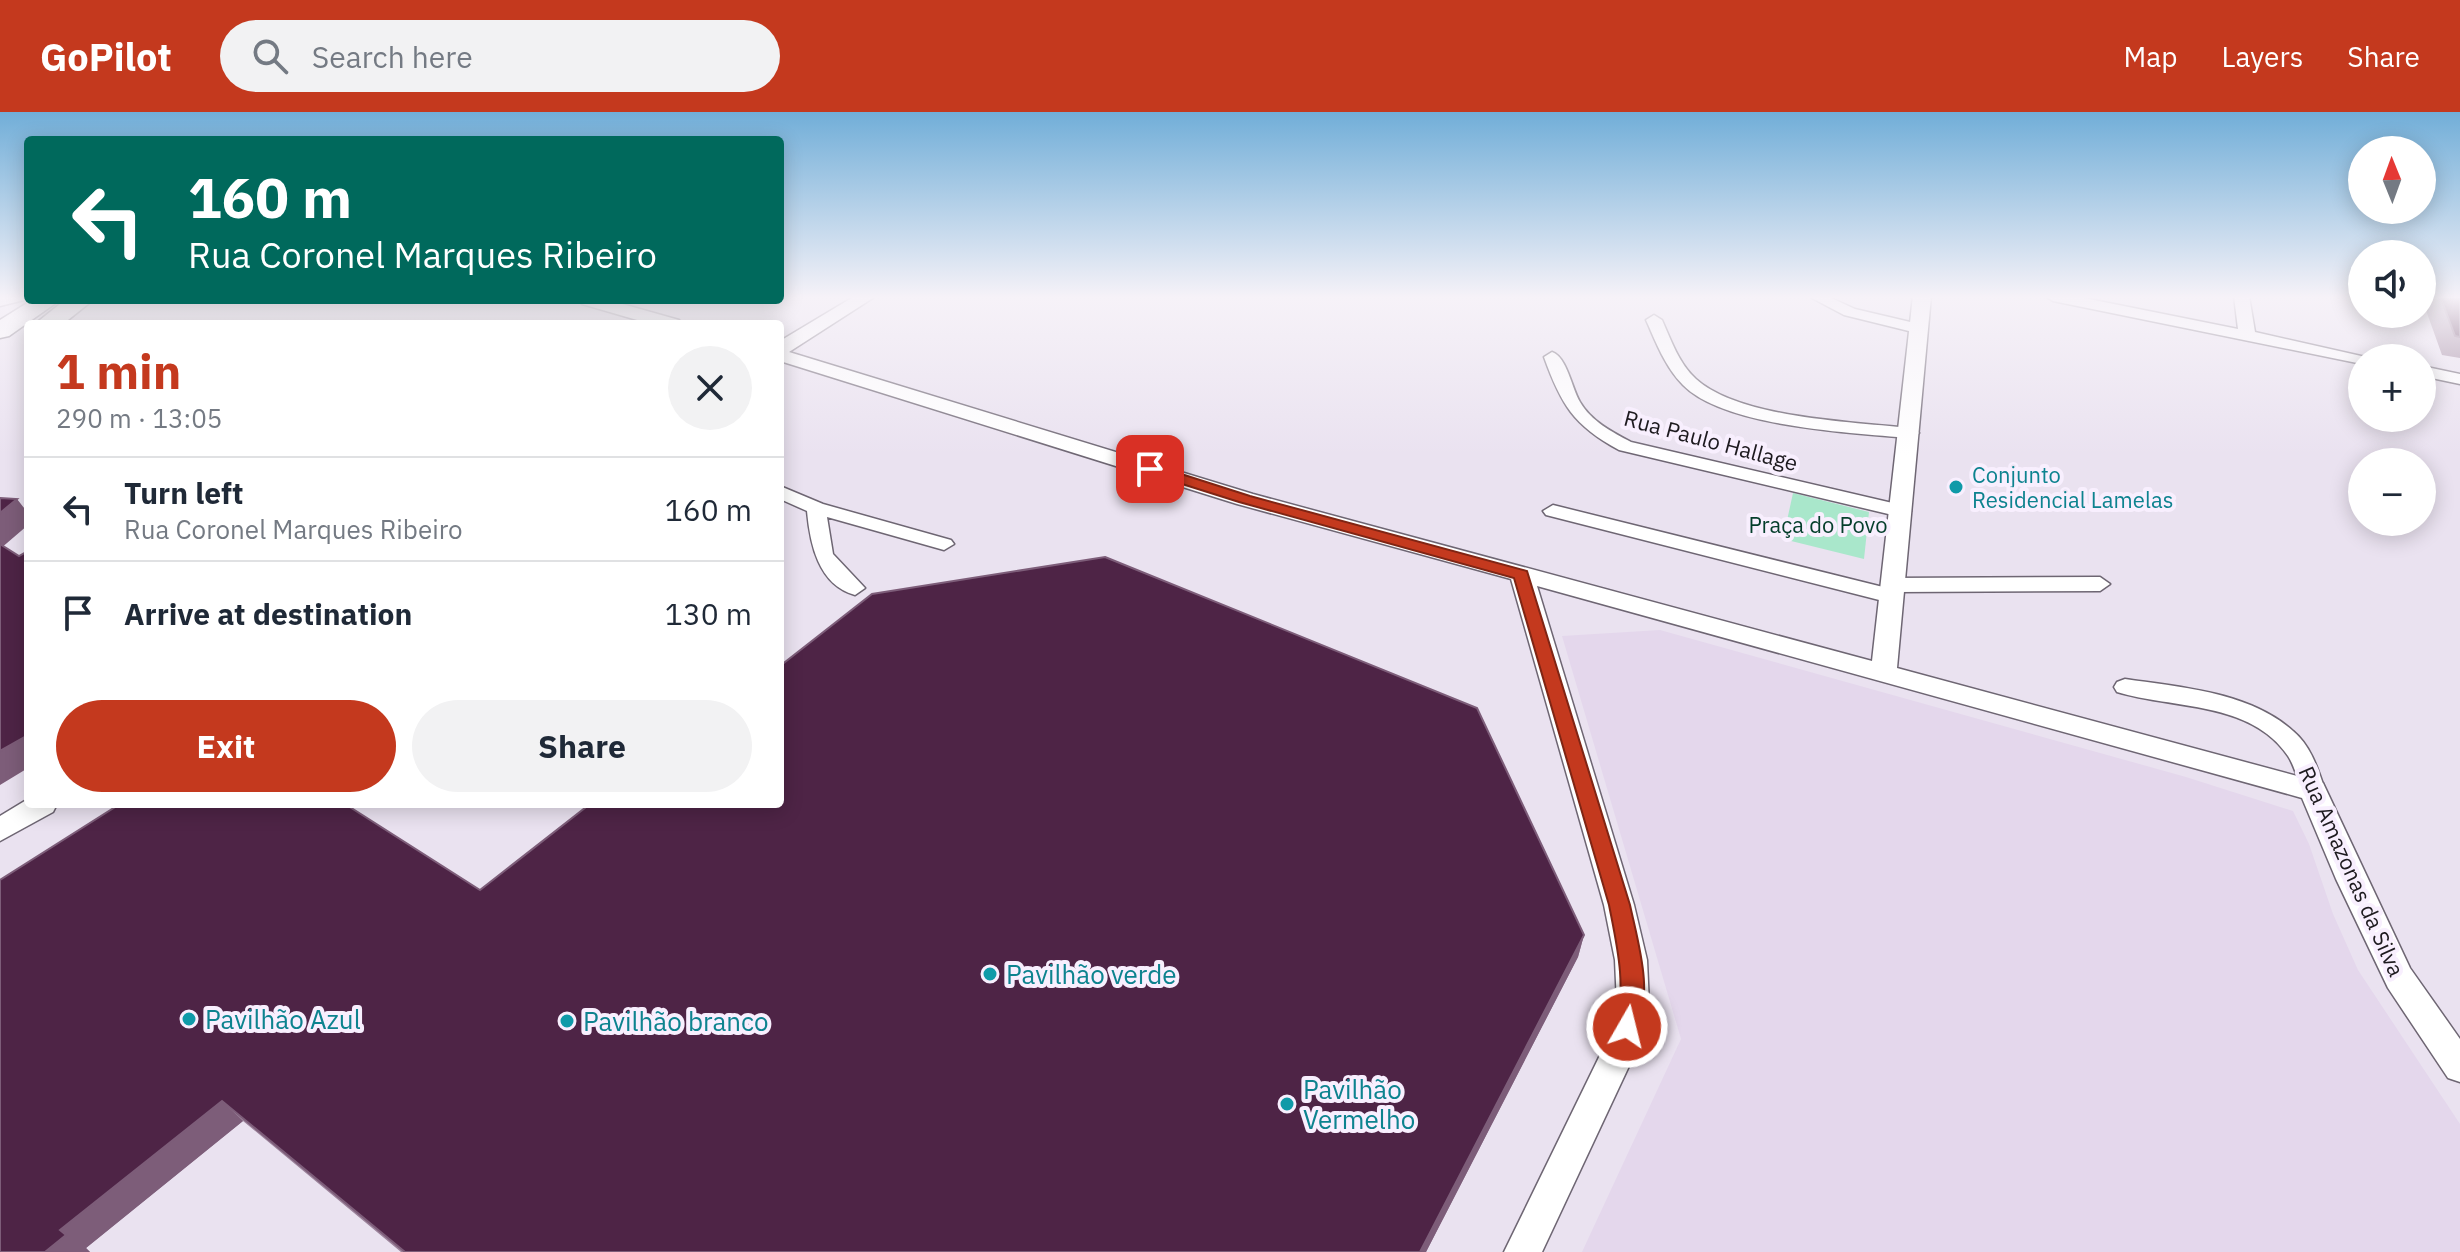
<!DOCTYPE html>
<html lang="en">
<head>
<meta charset="utf-8">
<style>
	:root { --surface:#fff; --page:#f2f2f3; --text:#1f2937; --muted:#747a83; --line:#e0e1e3; --accent:#c4391e }
	body { margin:0; font-family:"IBM Plex Sans",sans-serif; background:var(--page); color:var(--text); height:100vh; display:flex; flex-direction:column; font-size:30px; white-space:nowrap }
	* { box-sizing:border-box; margin:0 }
	p { font-size:26px; color:var(--muted) }
	.icon { flex:none; width:44px; height:44px; fill:none; stroke:currentColor; stroke-width:2; stroke-linecap:round; stroke-linejoin:round }
	.map { position:relative; flex:1; overflow:hidden }
	.side { position:absolute; left:24px; top:208px; width:760px; height:488px; display:flex; flex-direction:column; background:var(--surface); border-radius:8px; box-shadow:0 4px 20px #0003 }
	.side>* { flex:none }
	.banner { position:absolute; left:24px; top:24px; width:760px; height:168px; border-radius:8px; box-shadow:0 4px 20px #0003; background:#00695c; color:#fff; overflow:hidden }
	.needle { width:52px; rotate:359deg }
	.controls { position:absolute; left:2348px; top:24px; display:grid; gap:16px }
	.controls a { display:grid; place-items:center; width:88px; height:88px; border-radius:50%; background:var(--surface); box-shadow:0 4px 20px #0003; font-size:40px }
	.pin { position:absolute; display:grid; place-items:center; width:68px; height:68px; color:#fff; margin:-34px; border-radius:16px; box-shadow:0 4px 12px #0006 }
	.me { position:absolute; width:88px; margin:-44px; rotate:8deg; stroke-linejoin:round; filter:drop-shadow(0 0 6px #0008) }
	.turn { display:flex; align-items:center; gap:28px; height:168px; padding:0 32px; font-size:36px }
	.turn .icon { width:104px; height:104px; stroke-width:2.5 }
	.turn b { display:block; font-size:56px; line-height:68px }
	.round { display:grid; place-items:center; flex:none; width:84px; height:84px; border-radius:42px; background:var(--page) }
	.summary { display:flex; align-items:center; justify-content:space-between; height:136px; padding:0 32px }
	h1 { font-size:48px; font-weight:700; line-height:60px; color:var(--accent) }
	.action { display:flex; gap:16px; margin-top:auto; padding:16px 32px }
	.action a { flex:1; height:92px; border-radius:48px; background:var(--accent); color:#fff; font-size:32px; font-weight:700; line-height:92px; text-align:center }
	.action a+a { background:var(--page); color:var(--text) }
	ul { padding:0; list-style:none }
	li { display:flex; align-items:center; gap:24px; height:104px; padding:0 32px; border-top:2px solid var(--line) }
	li div { flex:1 }
	li b { display:block; font-size:30px }
	li em { font-style:normal }
	header { display:flex; align-items:center; gap:48px; box-sizing:border-box; height:112px; padding:0 40px; background:var(--accent); color:#fff }
	header strong { font-size:38px }
	nav { display:flex; gap:44px; margin-inline-start:auto; font-size:28px }
	.search { width:560px; height:72px; background:var(--page); display:flex; align-items:center; gap:20px; box-sizing:border-box; padding:0 28px; border-radius:44px; color:var(--muted); font-size:30px }
	.map>svg:first-child { display:block }
</style>
</head>
<body>
<header>
<strong>GoPilot</strong>
<div class="search"><svg class="icon" aria-label="search" viewBox="0 0 24 24"><circle cx="10" cy="10" r="6"/><path d="M15 15l6 6"/></svg>Search here</div>
<nav><a>Map</a><a>Layers</a><a>Share</a></nav>
</header>
<div class="map">
<svg width="2460" height="1140" viewBox="0 0 2460 1140">
	<rect width="100%" height="100%" fill="#eae2f0"/>
	<path fill="#e4d7ec" d="M1660,518l526,147 107,34 16,33 24,70 25,56 102,154v128h-878l99,-213 -119,-403z"/>
	<path fill="#a9e7cb" d="M1793,381l76,19 -5,47 -81,-20z"/>
	<g fill="none" stroke-linecap="round" stroke-linejoin="round">
		<defs>
			<path id="minor" d="M1808,184h19l28,13 68,16 2,3 -8,5 -73,-18z
				M2045,184h29l164,33 -4,-33h15l6,36 115,26h-8v6l-309,-63z
				M1654,203l8,5c9,20 17,44 34,59 43,39 157,43 214,49l9,5 -9,5c-58,-5 -186,-11 -227,-53 -18,-18 -27,-43 -37,-65z
				M1552,240c15,5 20,37 28,50 11,19 32,30 51,40l270,63 10,6 -10,6 -282,-67c-46,-25 -58,-46 -75,-93z
				M2422,254l38,8v10l-38,-8z
				M780,374l43,18 128,36 3,4 -10,6 -117,-33 6,37 32,34 -10,7c-37,-10 -45,-52 -48,-84l-27,-12z
				M1553,393l330,82 2,-7 7,-2 208,-1 10,7 -10,7 -202,1 3,4 -3,5 -7,2 -345,-88 -3,-4z
				M2125,567c55,8 125,13 168,52 18,15 25,38 32,59l-4,6 -8,3 -8,-3c-7,-12 -9,-28 -17,-40 -37,-55 -115,-47 -171,-64l-3,-5 3,-5z"/>
			<path id="tertiary" d="M0,184h27l-3,4 -24,6z
				M855,184h21l-87,56 464,142 619,167 41,-365h18l-34,372 426,115 87,185 50,71v43l-12,-4 -60,-90 -52,-109 -34,-81 -765,-212 97,319 13,55 2,45 -12,44 -95,203h-38l100,-205 13,-42 -2,-45 -11,-55 -93,-326 -274,-75 -457,-143v-20z
				M579,188h29l71,20 2,4h-30l-69,-20z
				M28,687v5h29l-4,8 -53,29v-25z"/>
			<path id="primary" d="M32,188h28l-51,36 -9,2v-18z
				M65,188h28l-30,24h-28z"/>
		</defs>
		<use href="#minor" stroke="#6e6673" stroke-width="3"/>
		<use href="#tertiary" stroke="#6e6673" stroke-width="3"/>
		<use href="#primary" stroke="#6e6673" stroke-width="3"/>
		<use href="#minor" fill="#fff" fill-rule="evenodd"/>
		<use href="#tertiary" fill="#fff" fill-rule="evenodd"/>
		<use href="#primary" fill="#fff" fill-rule="evenodd"/>
	</g>
	<path fill="#9c839b" d="M2422,184h38v62l-18,-3 -20,-56z
		M480,778l1104,45 -6,22 -152,295h-1025l-158,-131 -157,127 4,4h-90z"/>
	<path fill="#7d5d79" d="M17,387l11,14v12l-28,24v-36z
		M28,623v33l-28,17v-34z
		M1584,823l-6,22 -152,295h-6z
		M222,989l21,20 -157,127 4,4h-45l15,-22z"/>
	<path fill="#4e2446" stroke="#7d5d79" stroke-width="2" d="M2440,184h20v41l-5,-1z
		M0,386l17,1 -17,14z
		M0,432l19,12 9,-5v184l-28,16z
		M1105,445l372,151 107,227 -164,317h-1015l-183,-151 -162,129 6,5 -21,17h-45v-372l120,-76h225l135,86 110,-86h190v-138l92,-72z"/>
	<linearGradient id="sky" x2="0" y2="1"><stop stop-color="#71aed8"/><stop offset="0.54" stop-color="#f6f2f8"/><stop offset="1" stop-color="#f6f2f8" stop-opacity="0"/></linearGradient>
	<rect width="2460" height="343" fill="url(#sky)"/>
	<path fill="#c4391e" stroke="#7f2514" stroke-width="2" d="M1150,352l100,32 277,75 103,334c9,42 24,88 5,129l-8,3 -9,-3 -3,-7c12,-41 2,-81 -6,-122l-95,-327 -275,-76 -95,-30v-6z"/>
	<g fill="#0f9aa8" stroke="#f8effe" stroke-width="3">
		<circle cx="1956" cy="375" r="8"/>
		<circle cx="990" cy="862" r="8"/>
		<circle cx="189" cy="907" r="8"/>
		<circle cx="567" cy="909" r="8"/>
		<circle cx="1287" cy="992" r="8"/>
	</g>
	<g text-anchor="middle" dominant-baseline="central" stroke-width="8" stroke-linejoin="round" paint-order="stroke">
		<g font-size="22" fill="#1d1a1f" stroke="#f8effe">
			<text transform="translate(1711 328) rotate(15)">Rua Paulo Hallage</text>
			<text transform="translate(2352 759) rotate(66)">Rua Amazonas da Silva</text>
		</g>
		<g font-size="22" fill="#0d838f" stroke="#f8effe" text-anchor="start">
			<text x="1972" y="362">Conjunto<tspan x="1972" dy="25">Residencial Lamelas</tspan></text>
		</g>
		<g font-size="22" fill="#043e2b" stroke="#f8effe">
			<text x="1818" y="412">Praça do Povo</text>
		</g>
		<g font-size="26" fill="#0d838f" stroke="#f8effe" text-anchor="start">
			<text x="1006" y="862">Pavilhão verde</text>
			<text x="205" y="907">Pavilhão Azul</text>
			<text x="583" y="909">Pavilhão branco</text>
			<text x="1303" y="977">Pavilhão<tspan x="1303" dy="30">Vermelho</tspan></text>
		</g>
	</g>
</svg>
<div class="controls">
<a><svg class="needle" viewBox="-14 -14 28 28"><path d="M0-13l5 13h-10z" fill="#e53935"/><path d="M0 13l5-13h-10z" fill="#747a83"/></svg></a>
<a><svg class="icon" aria-label="sound" viewBox="0 0 24 24"><path d="M4 9h4l5-4v14l-5-4H4zM17 9q2 3 0 6"/></svg></a>
<a>+</a>
<a>−</a>
</div>
<div class="pin" style="left:1150px;top:357px;background:#d93025"><svg class="icon" aria-label="arrive" viewBox="0 0 24 24"><path d="M6 21V4h12l-3 4 3 4H6"/></svg></div>
<svg class="me" style="left:1627px;top:915px" viewBox="-20 -20 40 40"><circle r="17" fill="#c4391e" stroke="#fff" stroke-width="3"/><path d="M0-11L8 9 0 5-8 9z" fill="#fff"/></svg>
<div class="banner">
<div class="turn"><svg class="icon" aria-label="left" viewBox="0 0 24 24"><path d="M17 20v-9H6M10 6l-5 5 5 5"/></svg><div><b>160 m</b>Rua Coronel Marques Ribeiro</div></div>
</div>
<section class="side">
<div class="summary"><div><h1>1 min</h1><p>290 m · 13:05</p></div><a class="round"><svg class="icon" aria-label="close" viewBox="0 0 24 24"><path d="M6 6l12 12M18 6L6 18"/></svg></a></div>
<ul>
<li><svg class="icon" aria-label="left" viewBox="0 0 24 24"><path d="M17 20v-9H6M10 6l-5 5 5 5"/></svg><div><b>Turn left</b><p>Rua Coronel Marques Ribeiro</p></div><em>160 m</em></li>
<li><svg class="icon" aria-label="arrive" viewBox="0 0 24 24"><path d="M6 21V4h12l-3 4 3 4H6"/></svg><div><b>Arrive at destination</b></div><em>130 m</em></li>
</ul>
<div class="action"><a>Exit</a><a>Share</a></div>
</section>
</div>
</body>
</html>
